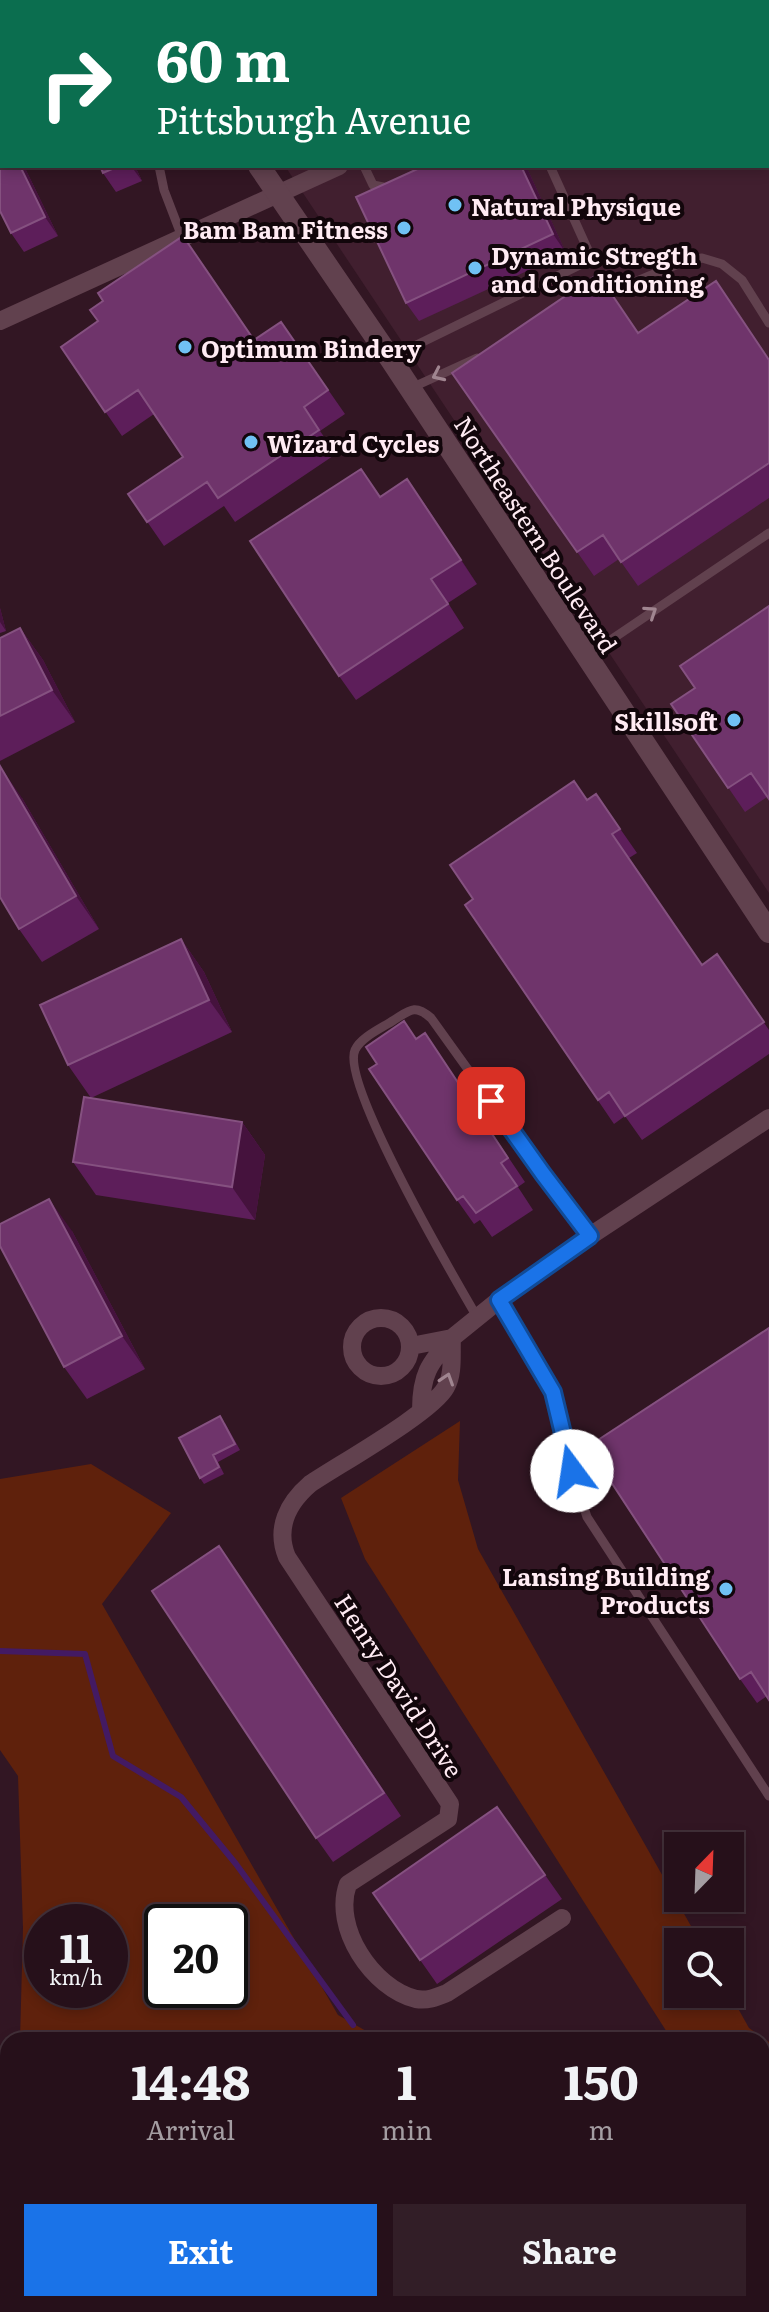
<!DOCTYPE html>
<html lang="en">
<head>
<meta charset="utf-8">
<style>
	:root { --surface:#26101a; --page:#321e27; --text:#f1f3f6; --muted:#a49da2; --line:#423039; --accent:#1a73e8 }
	body { margin:0; font-family:Literata,serif; background:var(--page); color:var(--text); height:100vh; display:flex; flex-direction:column; font-size:30px; white-space:nowrap }
	* { box-sizing:border-box; margin:0 }
	p { font-size:26px; color:var(--muted) }
	.icon { flex:none; width:44px; height:44px; fill:none; stroke:currentColor; stroke-width:2; stroke-linecap:round; stroke-linejoin:round }
	.map { position:relative; flex:1; overflow:hidden }
	.drawer { position:absolute; left:0px; top:2032px; width:770px; height:280px; display:flex; flex-direction:column; background:var(--surface); border-radius:24px 24px 0 0; box-shadow:0 4px 12px #0003,0 0 0 2px var(--line) }
	.drawer>* { flex:none }
	.banner { position:absolute; left:0px; top:0px; width:770px; height:168px; box-shadow:0 4px 12px #0003,0 0 0 2px var(--line); background:#0b6e4f; color:#fff; overflow:hidden }
	.needle { width:52px; rotate:23deg }
	.tools { position:absolute; left:664px; top:1832px; display:grid; gap:16px }
	.tools a { display:grid; place-items:center; width:80px; height:80px; border-radius:0px; background:var(--surface); box-shadow:0 4px 12px #0003,0 0 0 2px var(--line); font-size:40px }
	.speed { position:absolute; left:24px; top:1904px; display:flex; gap:16px; font-size:40px; font-weight:700; text-align:center }
	.speed>* { display:grid; place-content:center; width:104px; height:104px; border-radius:50%; background:var(--surface); box-shadow:0 4px 12px #0003,0 0 0 2px var(--line); line-height:1 }
	.speed small { font-size:20px; font-weight:400 }
	.speed .limit { border:4px solid #111; border-radius:12px; background:#fff; color:#111 }
	.pin { position:absolute; display:grid; place-items:center; width:68px; height:68px; color:#fff; margin:-34px; border-radius:16px; box-shadow:0 4px 12px #0006 }
	.me { position:absolute; width:88px; margin:-44px; rotate:346deg; stroke-linejoin:round; filter:drop-shadow(0 0 6px #0008) }
	.turn { display:flex; align-items:center; gap:28px; height:168px; padding:0 24px; font-size:36px }
	.turn .icon { width:104px; height:104px; stroke-width:2.5 }
	.turn b { display:block; font-size:56px; line-height:68px }
	.eta { display:flex; justify-content:space-evenly; align-items:center; height:136px; text-align:center }
	.eta b { font-size:48px; font-weight:700; line-height:56px }
	.action { display:flex; gap:16px; margin-top:auto; padding:16px 24px }
	.action a { flex:1; height:92px; border-radius:0px; background:var(--accent); color:#fff; font-size:32px; font-weight:700; line-height:92px; text-align:center }
	.action a+a { background:var(--page); color:var(--text) }
	.map>svg:first-child { display:block }
</style>
</head>
<body>
<div class="map">
<svg width="769" height="2312" viewBox="0 0 769 2312">
	<rect width="100%" height="100%" fill="#321623"/>
	<path fill="#411f2f" d="M170,0h599v893l-484,-727h483v-164z"/>
	<path fill="#5f210c" fill-rule="evenodd" d="M460,1421l-2,59 20,69 222,393h-22v52h52l19,34 20,14v270h-555l-2,-8h550v-264h-90l-307,-481 -24,-61z
		M91,1464l80,49 -69,91 236,411 44,25h-362l3,-112 -5,-152 -18,-26v-271zM42,1922h68v68h-68zM162,1922h68v68h-68z"/>
	<g fill="none" stroke-linecap="round" stroke-linejoin="round">
		<path stroke="#431a63" stroke-width="6" d="M0,1651l85,3 28,102 68,41 55,67 117,161"/>
		<path stroke="#61414e" stroke-width="9" d="M0,114l2,-1
			M159,166l5,24 18,47
			M364,166l9,19 15,3
			M601,296l82,-34 19,-4 20,6 20,16 27,43
			M392,357l200,-98 -42,-93
			M411,388l66,-30
			M587,656l182,-123
			M499,1300l54,92 19,79 15,46 182,279
			M477,1317c-22,-38 -137,-234 -122,-267 6,-13 27,-22 39,-30 16,-10 21,-16 37,-2l112,156 47,62"/>
		<path stroke="#61414e" stroke-width="18" d="M697,2l4,-2
			M0,321l339,-155
			M352 1347a29 29 0 1 1 58 0a29 29 0 1 1-58 0Z
			M452,1338c-1,15 2,35 -6,49 -13,25 -108,78 -136,97 -22,19 -35,44 -23,73l163,247 -2,15 -100,65c-16,43 24,104 68,115 12,2 21,-2 31,-6l115,-75
			M411,1346l41,-8 47,-38 91,-64 179,-118
			M421,1410c0,-35 8,-47 31,-72
			M0,2234h8
			M77,2312v-8"/>
		<path stroke="#61414e" stroke-width="22" d="M145,0l2,2
			M259,166l131,192 379,574"/>
	</g>
	<path fill="#5d1e5a" d="M0,0h64l1,2h-63v94l-2,1z
		M246,0h278l-4,2h-273z
		M24,166l34,70 -34,16 -13,-19z
		M100,166h35l7,15 -26,11 -13,-19z
		M526,166l40,87 -147,68 -13,-18z
		M281,322l64,92 -25,17 16,23 -101,68 -11,-16 -60,40 -36,-52 55,-37 -29,-43 -32,22 -61,-89 193,-7z
		M638,333l131,26v139l-131,88 -19,-27 -25,17 -142,-203z
		M380,497l44,6 53,81 -29,19 16,25 -108,72 -17,-24z
		M0,608l6,23 -6,2z
		M20,628l23,32 32,62 -75,39v-123z
		M695,688l72,109 -22,15 -74,-108z
		M596,794l41,59 -8,5 73,107 15,-11 52,76v24l-127,86 -17,-24 -11,8 -149,-219 8,-6 114,-99z
		M22,798l77,131 -57,33 -23,-33z
		M181,939l23,33 28,60 -141,66 -23,-33z
		M417,1039l24,18 84,125 -7,5 15,23 -41,27 -12,-17 -6,4 -17,-24z
		M242,1122l23,33 -10,65 -159,-25 -23,-33z
		M72,1231l73,138 -58,30 -23,-32z
		M225,1423l15,27 -22,12 6,12 -20,10 -4,-6z
		M606,1452l161,244 -10,7 -17,-24z
		M219,1546l182,270 -68,46 -17,-24z
		M497,1807l65,92 -125,85 -64,-91z
		M135,2304h28l-1,8 -22,-1z"/>
	<path fill="#45123d" d="M20,166h4l34,70 -13,-19z
		M131,166h4l7,15z
		M521,166h5l40,87 -13,-19z
		M407,479l17,24 53,81z
		M0,608l6,23 -6,-9z
		M20,628l23,32 32,62 -23,-32z
		M0,766l22,32 77,131 -23,-33z
		M181,939l23,33 28,60 -23,-32z
		M242,1122l23,33 -10,65 -23,-33z
		M49,1199l23,32 73,138 -23,-33z
		M155,2304h8l-1,8h-2z"/>
	<path fill="#6f346b" stroke="#855180" stroke-width="2" d="M0,0h52l-4,2h-46v62l-2,1z
		M246,0h214l-4,2h-209z
		M2,129v37h18l25,51 -34,16 -11,-22v-81z
		M100,166h19l-16,7z
		M424,166h97l32,68 -147,69 -50,-106z
		M183,236l71,104 27,-18 47,68 -24,17 15,23 -101,68 -11,-16 -60,40 -19,-28 55,-37 -45,-67 -33,22 -44,-65 37,-26 -8,-11 13,-9 -5,-8z
		M598,274l40,59 78,-52 53,79v103l-148,99 -18,-27 -26,17 -125,-179z
		M361,469l19,28 27,-18 54,81 -30,19 17,25 -109,72 -89,-135z
		M769,606v193l-18,-26 -23,15 -57,-84 24,-16 -15,-22z
		M20,628l32,62 -52,26v-78z
		M0,766l76,130 -57,33 -19,-32z
		M574,781l13,19 9,-6 24,35 -8,5 90,131 15,-11 47,68 -139,94 -16,-24 -11,8 -133,-195 8,-6 -23,-34z
		M181,939l28,61 -141,65 -28,-60z
		M404,1021l12,18 9,-6 83,125 -7,5 16,23 -41,27 -13,-17 -6,4 -88,-131 8,-5 -11,-17z
		M84,1097l158,25 -10,65 -159,-25z
		M49,1199l73,137 -58,31 -64,-121v-22z
		M769,1328v372l-18,-28 -11,7 -144,-220 10,-7 -8,-12z
		M220,1416l15,28 -22,11 6,12 -19,11 -21,-40z
		M219,1546l165,247 -68,45 -164,-247z
		M497,1807l48,68 -125,85 -47,-67z"/>
	<defs><path id="oneway-chevron" d="M-2-3.5L2.5 0L-2 3.5" fill="none" stroke-width="1.6" stroke-linecap="round" stroke-linejoin="round" transform="scale(2)"/></defs>
	<g stroke="#a08590">
		<use href="#oneway-chevron" transform="translate(438 375) rotate(155)"/>
		<use href="#oneway-chevron" transform="translate(651 612) rotate(-34)"/>
		<use href="#oneway-chevron" transform="translate(447 1379) rotate(-72)"/>
	</g>
	<g fill="none" stroke-linecap="round" stroke-linejoin="round">
		<defs>
			<path id="route" d="M491,1101l52,73 47,62 -91,64 54,92 19,79"/>
		</defs>
		<use href="#route" stroke="#114b97" stroke-width="20"/>
		<use href="#route" stroke="#1a73e8" stroke-width="14"/>
	</g>
	<g fill="#70c1f4" stroke="#12060b" stroke-width="3">
		<circle cx="455" cy="205" r="8"/>
		<circle cx="404" cy="228" r="8"/>
		<circle cx="475" cy="268" r="8"/>
		<circle cx="185" cy="347" r="8"/>
		<circle cx="251" cy="442" r="8"/>
		<circle cx="734" cy="720" r="8"/>
		<circle cx="726" cy="1589" r="8"/>
	</g>
	<g text-anchor="middle" dominant-baseline="central" stroke-width="8" stroke-linejoin="round" paint-order="stroke">
		<g font-size="24" font-weight="bold" fill="#ffebf3" stroke="#12060b" text-anchor="start">
			<text x="471" y="205">Natural Physique</text>
			<text x="388" y="228" text-anchor="end">Bam Bam Fitness</text>
			<text x="491" y="254">Dynamic Stregth<tspan x="491" dy="28">and Conditioning</tspan></text>
			<text x="201" y="347">Optimum Bindery</text>
			<text x="267" y="442">Wizard Cycles</text>
			<text x="718" y="720" text-anchor="end">Skillsoft</text>
			<text x="710" y="1575" text-anchor="end">Lansing Building<tspan x="710" dy="28">Products</tspan></text>
		</g>
		<g font-size="24" fill="#ffebf3" stroke="#12060b">
			<text transform="translate(537 534) rotate(57)">Northeastern Boulevard</text>
			<text transform="translate(400 1685) rotate(57)">Henry David Drive</text>
		</g>
	</g>
</svg>
<div class="tools">
<a><svg class="needle" viewBox="-14 -14 28 28"><path d="M0-13l5 13h-10z" fill="#e53935"/><path d="M0 13l5-13h-10z" fill="#a49da2"/></svg></a>
<a><svg class="icon" aria-label="search" viewBox="0 0 24 24"><circle cx="10" cy="10" r="6"/><path d="M15 15l6 6"/></svg></a>
</div>
<div class="speed"><div>11<small>km/h</small></div><div class="limit">20</div></div>
<div class="pin" style="left:491px;top:1101px;background:#d93025"><svg class="icon" aria-label="arrive" viewBox="0 0 24 24"><path d="M6 21V4h12l-3 4 3 4H6"/></svg></div>
<svg class="me" style="left:572px;top:1471px" viewBox="-20 -20 40 40"><circle r="19" fill="#fff"/><path d="M0-13L10 11 0 6-10 11z" fill="#1a73e8"/></svg>
<div class="banner">
<div class="turn"><svg class="icon" aria-label="right" viewBox="0 0 24 24"><path d="M7 20v-9h11M14 6l5 5-5 5"/></svg><div><b>60 m</b>Pittsburgh Avenue</div></div>
</div>
<section class="drawer">
<div class="eta">
<div><b>14:48</b><p>Arrival</p></div>
<div><b>1</b><p>min</p></div>
<div><b>150</b><p>m</p></div>
</div>
<div class="action"><a>Exit</a><a>Share</a></div>
</section>
</div>
</body>
</html>
